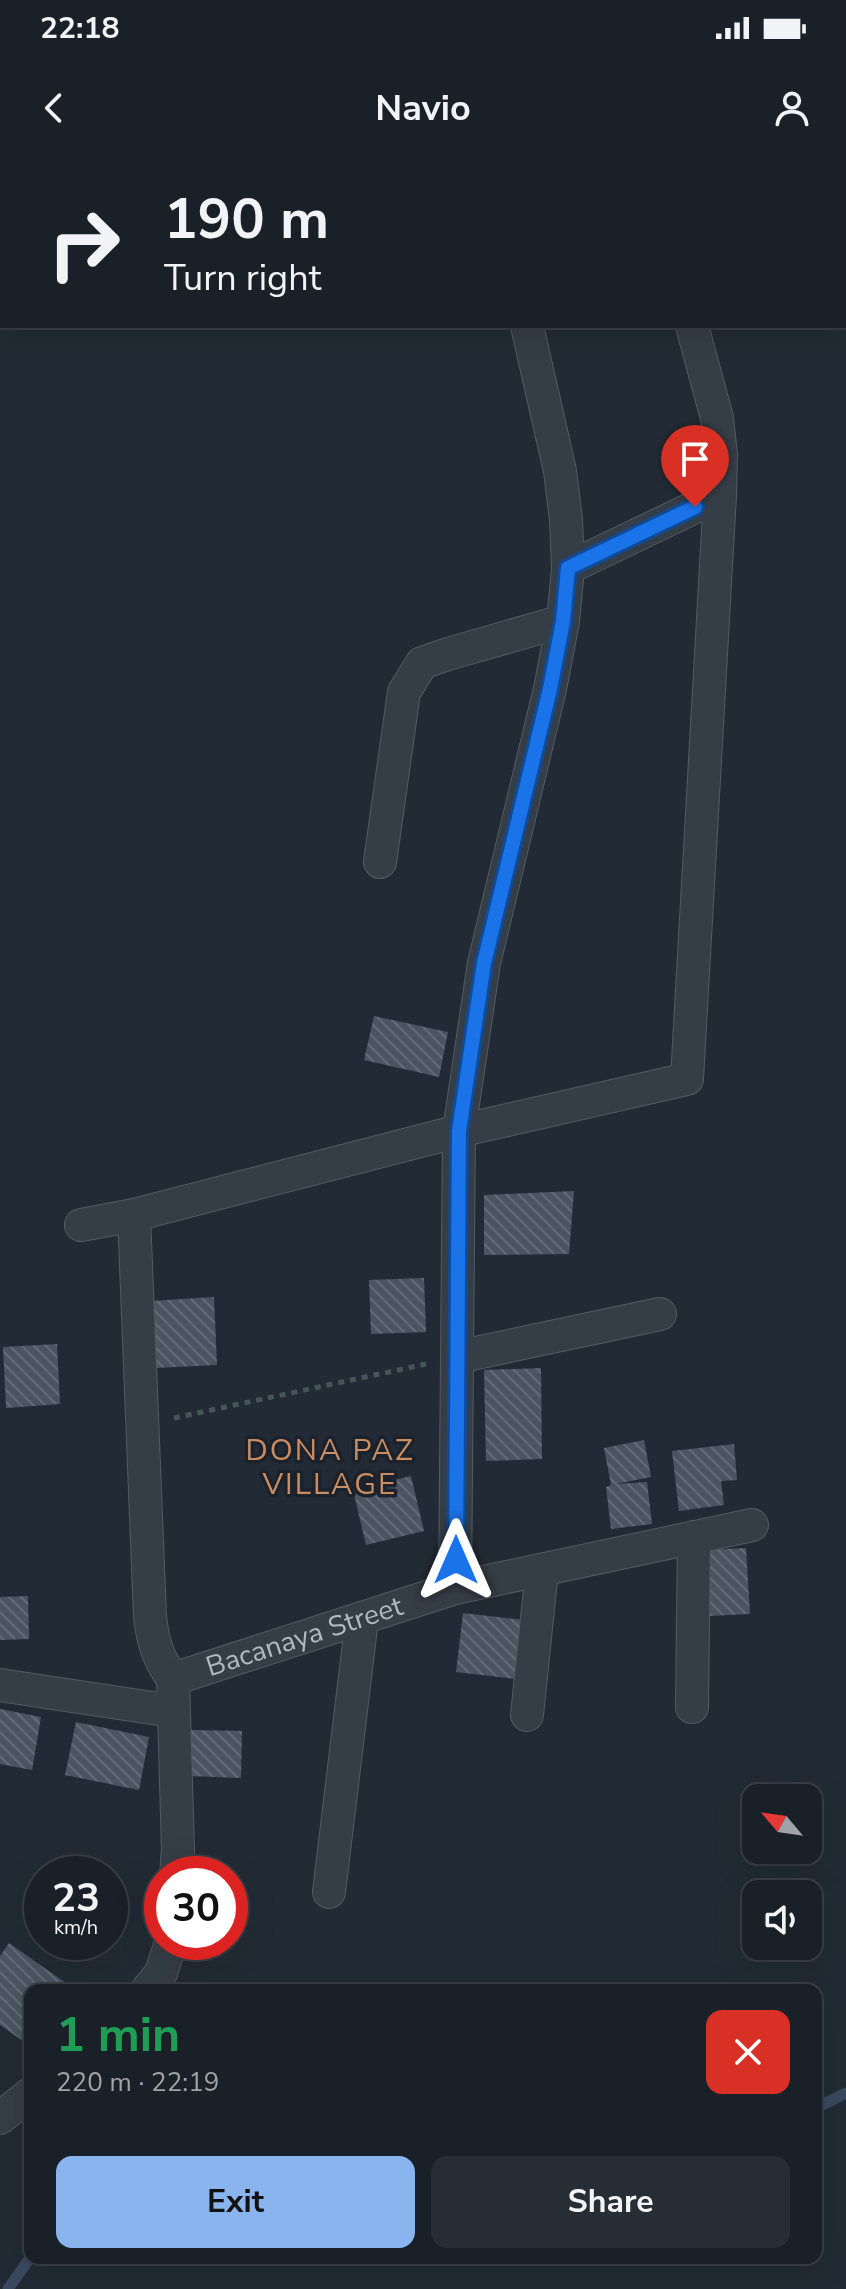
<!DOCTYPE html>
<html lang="en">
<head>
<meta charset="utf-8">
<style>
	:root { --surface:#1a2028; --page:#272d34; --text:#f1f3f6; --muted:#9fa3a8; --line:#383e45; --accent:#89b4ee }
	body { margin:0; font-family:"Nunito Sans",sans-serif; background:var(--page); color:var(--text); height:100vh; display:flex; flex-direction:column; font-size:30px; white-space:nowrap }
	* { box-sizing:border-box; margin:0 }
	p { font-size:26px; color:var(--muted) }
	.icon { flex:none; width:44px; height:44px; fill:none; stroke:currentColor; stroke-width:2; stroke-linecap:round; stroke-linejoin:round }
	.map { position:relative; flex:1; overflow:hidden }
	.details { position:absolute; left:24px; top:1824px; width:798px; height:280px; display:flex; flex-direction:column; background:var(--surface); border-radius:16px; box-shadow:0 8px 32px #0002,0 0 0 2px var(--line) }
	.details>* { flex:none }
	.top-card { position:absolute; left:0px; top:0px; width:846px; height:168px; box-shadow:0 8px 32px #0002,0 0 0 2px var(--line); background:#1a2028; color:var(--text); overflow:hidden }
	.needle { width:52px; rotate:299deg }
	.controls { position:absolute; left:742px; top:1624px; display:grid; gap:16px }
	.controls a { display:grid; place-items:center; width:80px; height:80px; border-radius:16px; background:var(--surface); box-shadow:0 8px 32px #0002,0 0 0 2px var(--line); font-size:40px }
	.speed { position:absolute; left:24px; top:1696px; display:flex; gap:16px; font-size:40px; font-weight:700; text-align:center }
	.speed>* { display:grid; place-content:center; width:104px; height:104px; border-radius:50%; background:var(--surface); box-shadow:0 8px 32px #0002,0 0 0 2px var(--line); line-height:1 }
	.speed small { font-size:20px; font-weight:400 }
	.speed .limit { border:12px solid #d22; background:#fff; color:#111 }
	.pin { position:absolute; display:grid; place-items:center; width:68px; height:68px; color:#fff; margin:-82px -34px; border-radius:50% 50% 50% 0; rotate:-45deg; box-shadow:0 0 8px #0007 }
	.pin .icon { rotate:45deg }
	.me { position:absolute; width:88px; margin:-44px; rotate:0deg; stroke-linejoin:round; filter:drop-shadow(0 0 6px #0008) }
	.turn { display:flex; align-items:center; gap:28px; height:168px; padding:0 32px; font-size:36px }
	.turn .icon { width:104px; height:104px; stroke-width:2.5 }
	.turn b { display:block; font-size:56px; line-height:68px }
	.round { display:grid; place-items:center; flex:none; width:84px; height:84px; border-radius:16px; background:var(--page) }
	.overview { display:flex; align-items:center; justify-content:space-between; height:136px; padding:0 32px }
	h1 { font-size:48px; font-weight:700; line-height:60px; color:#1e9e55 }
	.primary-button { display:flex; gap:16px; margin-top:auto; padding:16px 32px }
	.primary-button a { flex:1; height:92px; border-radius:16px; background:var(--accent); color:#111; font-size:32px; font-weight:700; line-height:92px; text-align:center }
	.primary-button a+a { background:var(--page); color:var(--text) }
	.status { display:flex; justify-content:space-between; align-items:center; height:56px; padding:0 40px; background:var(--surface); direction:ltr }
	.status svg { height:22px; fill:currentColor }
	header { display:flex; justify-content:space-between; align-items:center; height:104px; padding:0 32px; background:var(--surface); font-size:36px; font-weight:700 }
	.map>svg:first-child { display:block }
</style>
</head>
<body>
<div class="status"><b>22:18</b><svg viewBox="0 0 49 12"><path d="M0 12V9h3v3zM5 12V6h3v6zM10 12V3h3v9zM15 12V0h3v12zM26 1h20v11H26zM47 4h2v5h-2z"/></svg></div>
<header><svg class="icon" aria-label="back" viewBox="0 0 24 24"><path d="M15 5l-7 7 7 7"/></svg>Navio<svg class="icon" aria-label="person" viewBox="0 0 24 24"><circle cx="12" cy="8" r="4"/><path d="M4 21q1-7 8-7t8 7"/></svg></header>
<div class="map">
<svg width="846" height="2129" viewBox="0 0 846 2129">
	<defs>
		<pattern id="building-back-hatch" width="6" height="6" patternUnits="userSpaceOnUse" patternTransform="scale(2)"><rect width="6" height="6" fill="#4a5561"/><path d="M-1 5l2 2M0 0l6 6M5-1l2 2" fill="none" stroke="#626b76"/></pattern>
	</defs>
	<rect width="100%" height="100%" fill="#222b35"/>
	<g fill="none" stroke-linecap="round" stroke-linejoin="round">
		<path stroke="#39495e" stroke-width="11" d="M816,1948l30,-15
			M8,2129l22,-31"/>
	</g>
	<path fill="url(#building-back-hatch)" d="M374,856l74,16 -9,45 -75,-17z
		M574,1031l-5,63 -85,1v-60z
		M424,1118l2,54 -55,2 -2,-54z
		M214,1137l3,68 -62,3 -4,-67z
		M57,1184l3,60 -54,4 -3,-61z
		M541,1208l1,91 -56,2 -2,-91z
		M644,1280l7,37 -35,7 31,-2 5,42 -41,5 -5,-42 5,-2 -7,-37z
		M734,1284l3,36 -16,1 3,24 -45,6 -7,-60z
		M411,1316l13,55 -58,14 -13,-55z
		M746,1388l4,66 -42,2 -4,-66z
		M28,1436l1,43 -29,1v-43z
		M463,1453l61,7 -7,59 -61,-7z
		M0,1549l41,8 -9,53 -32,-6z
		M76,1562l73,15 -10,53 -74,-15z
		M191,1570l51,1 -1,47 -52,-2z
		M9,1783l64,45 -1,2h-42v56l-30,-21v-69z"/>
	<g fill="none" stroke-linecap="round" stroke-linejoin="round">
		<defs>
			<g id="street">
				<path d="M482,0l1,2"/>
				<path d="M844,108l2,1"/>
				<path d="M568,408l152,-73"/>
				<path d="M380,702l24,-170 18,-29 26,-9 115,-33"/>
				<path d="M134,1055l16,402c3,25 8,42 23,62"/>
				<path d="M81,1065l53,-10 325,-84 228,-52 33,-584 1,-40 -4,-37 -25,-92"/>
				<path d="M457,1197l203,-43"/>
				<path d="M455,1428l4,-457 25,-168 66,-274 13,-68 5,-53 -2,-48 -6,-49 -33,-145"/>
				<path id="s1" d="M173,1519l282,-91 297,-63"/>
				<path d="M173,1519l5,171 -2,24"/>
				<path d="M0,1525l172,26"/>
				<path d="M692,1547l2,-170"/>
				<path d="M527,1555l15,-145"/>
				<path d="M329,1732l33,-273"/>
				<path d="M147,1830l14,-17 10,-31"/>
				<path d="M0,1958l30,-24"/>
			</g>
		</defs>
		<use href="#street" stroke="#535b64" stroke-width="34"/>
		<path stroke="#455658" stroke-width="5" stroke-dasharray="6 6" stroke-linecap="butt" d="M174,1258l252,-54"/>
		<use href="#street" stroke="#353d46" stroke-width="32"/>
	</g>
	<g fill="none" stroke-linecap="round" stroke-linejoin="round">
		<defs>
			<path id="route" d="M456,1400l3,-429 25,-168 66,-274 13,-68 5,-53 127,-61"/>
		</defs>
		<use href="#route" stroke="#114b97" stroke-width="20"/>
		<use href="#route" stroke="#1a73e8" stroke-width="14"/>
	</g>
	<g text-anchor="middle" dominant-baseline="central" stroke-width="7" stroke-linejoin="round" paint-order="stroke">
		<g font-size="28" fill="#b0b8c3" stroke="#1b222b">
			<text stroke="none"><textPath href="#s1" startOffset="138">Bacanaya Street</textPath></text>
		</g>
		<g font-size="30" letter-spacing="2" fill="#c98d64" stroke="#1b222b">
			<text x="330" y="1290">DONA PAZ<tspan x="330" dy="34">VILLAGE</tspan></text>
		</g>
	</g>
</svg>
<div class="controls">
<a><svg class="needle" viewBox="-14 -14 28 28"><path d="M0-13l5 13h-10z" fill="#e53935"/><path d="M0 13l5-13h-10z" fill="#9fa3a8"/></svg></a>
<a><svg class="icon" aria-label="sound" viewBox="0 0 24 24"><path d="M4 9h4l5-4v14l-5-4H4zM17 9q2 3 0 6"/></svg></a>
</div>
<div class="speed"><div>23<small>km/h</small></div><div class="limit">30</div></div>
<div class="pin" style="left:695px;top:347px;background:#d93025"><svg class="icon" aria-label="arrive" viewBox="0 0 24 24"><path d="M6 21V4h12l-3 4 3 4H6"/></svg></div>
<svg class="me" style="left:456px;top:1400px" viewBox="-20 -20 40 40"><path d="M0-17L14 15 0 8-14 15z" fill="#1a73e8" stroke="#fff" stroke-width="4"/></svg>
<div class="top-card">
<div class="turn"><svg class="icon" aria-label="right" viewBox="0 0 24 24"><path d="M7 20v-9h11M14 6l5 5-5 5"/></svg><div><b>190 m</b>Turn right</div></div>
</div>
<section class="details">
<div class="overview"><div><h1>1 min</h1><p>220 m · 22:19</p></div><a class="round" style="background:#d93025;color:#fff"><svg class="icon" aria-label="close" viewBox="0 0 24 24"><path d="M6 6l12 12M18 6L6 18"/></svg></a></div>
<div class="primary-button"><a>Exit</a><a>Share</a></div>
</section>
</div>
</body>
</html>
